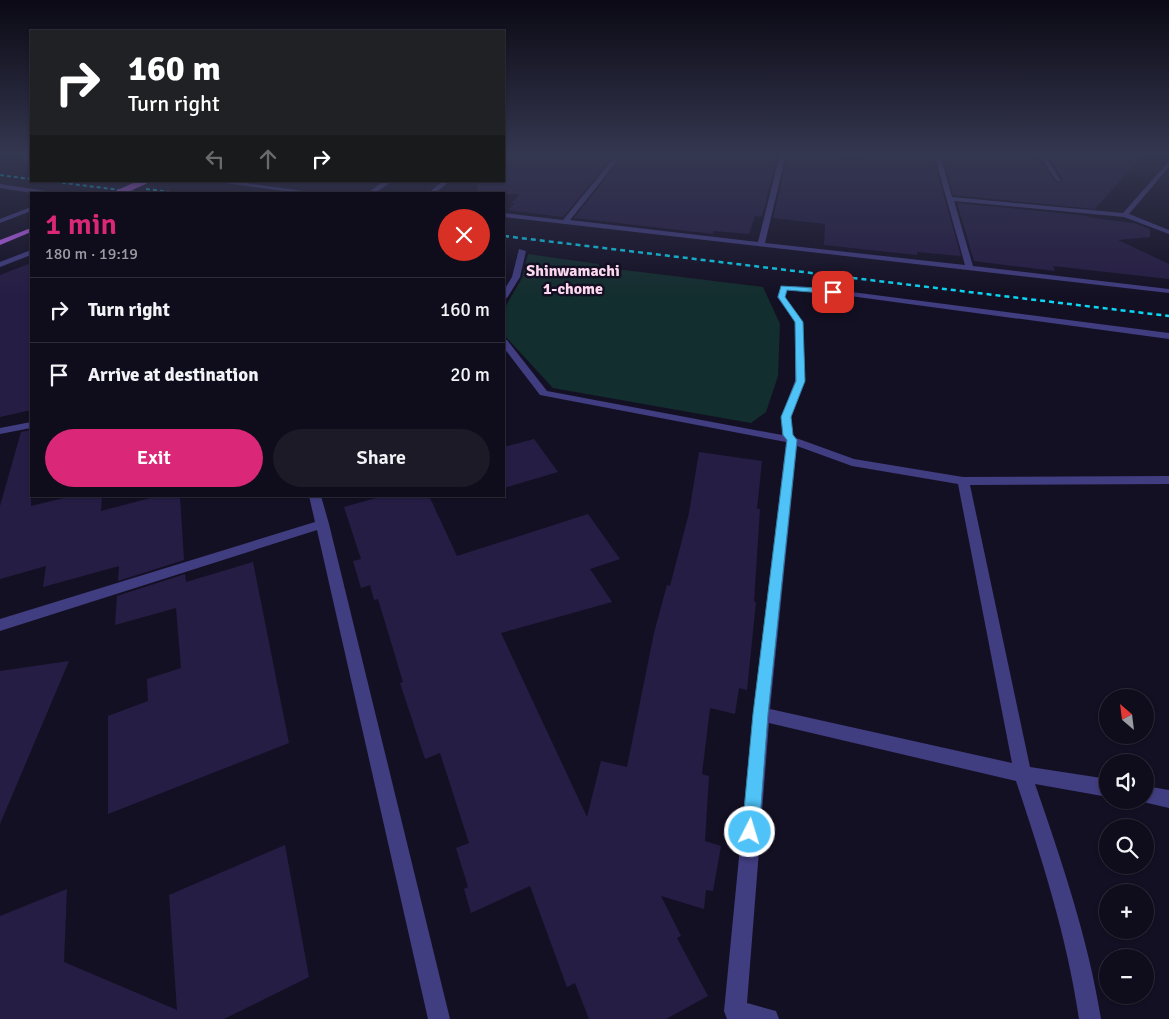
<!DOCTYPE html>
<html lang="en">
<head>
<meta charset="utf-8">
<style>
	:root { --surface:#0f0c1b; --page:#1d1a28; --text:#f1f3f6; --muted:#9b9ba3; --line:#2f2c3a; --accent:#db2777 }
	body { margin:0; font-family:Signika,sans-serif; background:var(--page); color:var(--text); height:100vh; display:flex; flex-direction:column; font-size:19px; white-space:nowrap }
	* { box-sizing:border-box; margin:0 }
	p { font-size:16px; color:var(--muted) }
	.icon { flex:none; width:28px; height:28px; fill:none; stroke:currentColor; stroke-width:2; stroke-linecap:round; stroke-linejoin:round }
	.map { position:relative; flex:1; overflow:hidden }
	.side { position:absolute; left:30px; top:192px; width:475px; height:305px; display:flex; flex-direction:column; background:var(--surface); border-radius:0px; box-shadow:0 1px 4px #0004,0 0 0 1px var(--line) }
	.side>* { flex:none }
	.top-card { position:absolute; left:30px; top:30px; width:475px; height:152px; border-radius:0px; box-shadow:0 1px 4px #0004,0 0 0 1px var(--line); background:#202124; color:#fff; overflow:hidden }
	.needle { width:32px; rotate:332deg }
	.tools { position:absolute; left:1099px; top:689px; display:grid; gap:10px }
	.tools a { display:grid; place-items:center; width:55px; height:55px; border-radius:50%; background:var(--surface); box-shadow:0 1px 4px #0004,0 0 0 1px var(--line); font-size:25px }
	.pin { position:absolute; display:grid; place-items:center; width:42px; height:42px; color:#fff; margin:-21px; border-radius:10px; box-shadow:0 2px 8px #0006 }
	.me { position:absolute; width:55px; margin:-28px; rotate:5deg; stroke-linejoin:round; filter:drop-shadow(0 0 4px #0008) }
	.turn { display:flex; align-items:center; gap:18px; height:105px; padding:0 15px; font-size:22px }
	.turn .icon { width:65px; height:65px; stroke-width:2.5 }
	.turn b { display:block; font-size:35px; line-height:42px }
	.lanes { display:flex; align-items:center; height:48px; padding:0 15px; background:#0003; justify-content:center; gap:25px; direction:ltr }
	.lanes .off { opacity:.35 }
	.round { display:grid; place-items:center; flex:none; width:52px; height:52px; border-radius:26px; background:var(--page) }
	.head { display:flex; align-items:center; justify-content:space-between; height:85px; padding:0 15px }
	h1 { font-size:30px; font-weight:600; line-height:38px; color:var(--accent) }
	.action { display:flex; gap:10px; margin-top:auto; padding:10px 15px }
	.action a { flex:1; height:58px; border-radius:30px; background:var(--accent); color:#fff; font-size:20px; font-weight:600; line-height:58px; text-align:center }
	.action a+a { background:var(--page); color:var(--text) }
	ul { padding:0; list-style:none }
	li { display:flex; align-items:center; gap:15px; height:65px; padding:0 15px; border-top:1px solid var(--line) }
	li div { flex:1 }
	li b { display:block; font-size:19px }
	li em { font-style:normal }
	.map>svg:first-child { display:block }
</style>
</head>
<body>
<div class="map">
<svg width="1169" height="1019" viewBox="0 0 1169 1019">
	<rect width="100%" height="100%" fill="#141024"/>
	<path fill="#132e2e" d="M528,254l70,10 2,3 163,20 17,37 -2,52 -12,36 -15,11 -198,-35 -49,-53v-26l18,-31z"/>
	<path fill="#261d44" d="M504,154h111l-52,63 -55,-7 7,-7h-4l9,-9h-43l1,-13h26z
		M625,154h153l-16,63 -7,-1 -6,18 -35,-3 -1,3 -139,-16z
		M788,154l75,5v-5h69l29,102 -44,-4v3l-93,-10 1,-21 -52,-6z
		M942,154h94l21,29 5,-1 1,-2 -17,-26h97l-48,55 -142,-14z
		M957,203l132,13 -2,1 47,6 16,6v8l-32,3 51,24v15l-116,-13 2,5 -81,-10z
		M31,263v147l-31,7v-142z
		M31,430v76l41,-10h30l-1,15 57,-15h22l4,64 -66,21 1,-15 -76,21 3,-21 -46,13v-73l21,-74z
		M534,439l24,33 -54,16v-41z
		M699,452l63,9 -5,48h3l-6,93h2l-9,88 -8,-2 -4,26 -25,-6 -8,66 7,2 -4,65 16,5 -8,45 -7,-1 -2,19 -43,-13 20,40 -4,2 31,58 -42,23h-77l-14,-36 -8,4 -37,-101 -59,27 -7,-24 4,-2 -12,-39 13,-5 -29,-90 -15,6 -25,-76 3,-1 -25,-83 -4,1 -4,-15 -9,3 -8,-27 8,-2 -17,-52 39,-11h46l28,60 131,-42 32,45 -30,10 22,33 -111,31 86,184 14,-56 26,6 27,-134 13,-48 3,1 19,-73z
		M253,562l36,181 -181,71v-98l40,-15 -1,-22 34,-11 -5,-60 -61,17 2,-29 68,-22 1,8z
		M69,661l-69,163v-153z
		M285,845l24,132 -85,42h-224v-103l67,-27 -3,73 113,48 -8,-115z"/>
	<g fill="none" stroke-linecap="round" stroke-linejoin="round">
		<path fill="#413d81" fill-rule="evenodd" d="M617,154h6l-53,66 188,22 22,-88h6l-21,89 200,22 -31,-111h6l12,43 171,16 46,-52v6l-40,47 40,16v4l-45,-17 -170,-16 19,65 196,23v4l-665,-76v-4l59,7z
			M1038,154h6l17,27h-4z
			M210,181h21l95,13h-21z
			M384,181h8l-18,13h-8z
			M443,181h7l-16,13h-7z
			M0,184l53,8 3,2h-17l-39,-6z
			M31,207v4l-31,12v-4z
			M519,249l7,2 -6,26 -13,21h-3v-8l8,-13z
			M31,250v5l-31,12v-5z
			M781,286l32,1 356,46v6l-356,-48h-26l-2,6 18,25 2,59 -14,36 2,18 3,3 58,21 109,18 206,-1v8l-199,1 60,282 78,12v18l-73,-13c27,78 53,154 66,235h-22c-12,-82 -37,-160 -63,-238l-247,-58 -22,280 29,8 3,8h-52l-3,-8 29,-297 33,-272 -246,-47 -36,-47v-9l3,1 40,51 235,44 -1,-18 14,-36v-59l-18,-25zM797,446l55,20 106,18 54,279 -242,-54z
			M31,422v6l-31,6v-6z
			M309,496h12l8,28 121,495h-22l-111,-489 -317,101v-12l315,-97z
			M1145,786l24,4v18l-30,-7 6,-1z"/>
		<path fill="#c362f8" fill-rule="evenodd" d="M31,228v4l-31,13v-5z"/>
		<path stroke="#0bd7f3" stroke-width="2" stroke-dasharray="4 3" stroke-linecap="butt" d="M0,175l31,4
			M48,181l104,13
			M146,189l42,5"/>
		<path stroke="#0bd7f3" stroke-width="2.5" stroke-dasharray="5 4" stroke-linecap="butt" d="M504,236l665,80"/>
		<path stroke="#c362f8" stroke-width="6" d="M116,194l29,-13"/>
	</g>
	<linearGradient id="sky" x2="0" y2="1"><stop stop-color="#0b0914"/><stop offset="0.52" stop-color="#343750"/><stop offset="1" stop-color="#343750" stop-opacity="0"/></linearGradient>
	<rect width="1169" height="297" fill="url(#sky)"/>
	<path fill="#4fc3f7" stroke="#337fa1" d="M781,286l52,3 4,3 -4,2 -46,-4 -2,7 18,25 2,59 -14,36 2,18 4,5 -29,274 -9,118 -2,6 -7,3 -6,-3 -2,-6 11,-118 34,-274 -4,-5 -2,-18 15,-36 -1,-59 -17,-25z"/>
	<g text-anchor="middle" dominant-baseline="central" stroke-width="5" stroke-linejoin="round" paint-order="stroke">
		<g font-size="16" font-weight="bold" fill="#fdd7ee" stroke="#141024">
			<text x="573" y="271">Shinwamachi<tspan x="573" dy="18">1-chome</tspan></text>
		</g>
	</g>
</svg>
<div class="tools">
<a><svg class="needle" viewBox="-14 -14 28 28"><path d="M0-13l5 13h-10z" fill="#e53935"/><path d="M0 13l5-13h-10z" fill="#9b9ba3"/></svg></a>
<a><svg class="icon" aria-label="sound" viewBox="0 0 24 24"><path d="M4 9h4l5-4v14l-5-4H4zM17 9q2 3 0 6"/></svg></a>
<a><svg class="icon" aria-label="search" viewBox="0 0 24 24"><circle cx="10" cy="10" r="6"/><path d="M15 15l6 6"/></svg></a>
<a>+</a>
<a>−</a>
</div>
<div class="pin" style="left:833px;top:292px;background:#d93025"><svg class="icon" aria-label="arrive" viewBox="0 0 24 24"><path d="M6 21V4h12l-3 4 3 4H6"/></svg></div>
<svg class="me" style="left:750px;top:832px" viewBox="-20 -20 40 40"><circle r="17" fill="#4fc3f7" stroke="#fff" stroke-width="3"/><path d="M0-11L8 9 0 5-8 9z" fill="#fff"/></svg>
<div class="top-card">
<div class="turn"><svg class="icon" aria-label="right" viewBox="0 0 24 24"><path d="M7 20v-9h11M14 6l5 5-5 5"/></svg><div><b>160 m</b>Turn right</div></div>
<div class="lanes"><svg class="icon off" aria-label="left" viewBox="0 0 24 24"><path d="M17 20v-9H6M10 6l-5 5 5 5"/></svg><svg class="icon off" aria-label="ahead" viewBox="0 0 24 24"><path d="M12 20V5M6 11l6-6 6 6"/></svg><svg class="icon" aria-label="right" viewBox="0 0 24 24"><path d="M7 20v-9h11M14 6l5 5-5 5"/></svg></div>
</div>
<section class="side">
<div class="head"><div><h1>1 min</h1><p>180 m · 19:19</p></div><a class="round" style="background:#d93025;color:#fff"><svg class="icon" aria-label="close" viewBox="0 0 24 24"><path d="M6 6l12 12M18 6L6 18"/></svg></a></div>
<ul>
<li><svg class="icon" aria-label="right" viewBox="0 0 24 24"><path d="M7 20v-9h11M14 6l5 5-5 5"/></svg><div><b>Turn right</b></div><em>160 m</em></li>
<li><svg class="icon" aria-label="arrive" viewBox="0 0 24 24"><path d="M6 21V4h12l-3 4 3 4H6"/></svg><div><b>Arrive at destination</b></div><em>20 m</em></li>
</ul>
<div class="action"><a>Exit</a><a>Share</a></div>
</section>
</div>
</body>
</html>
